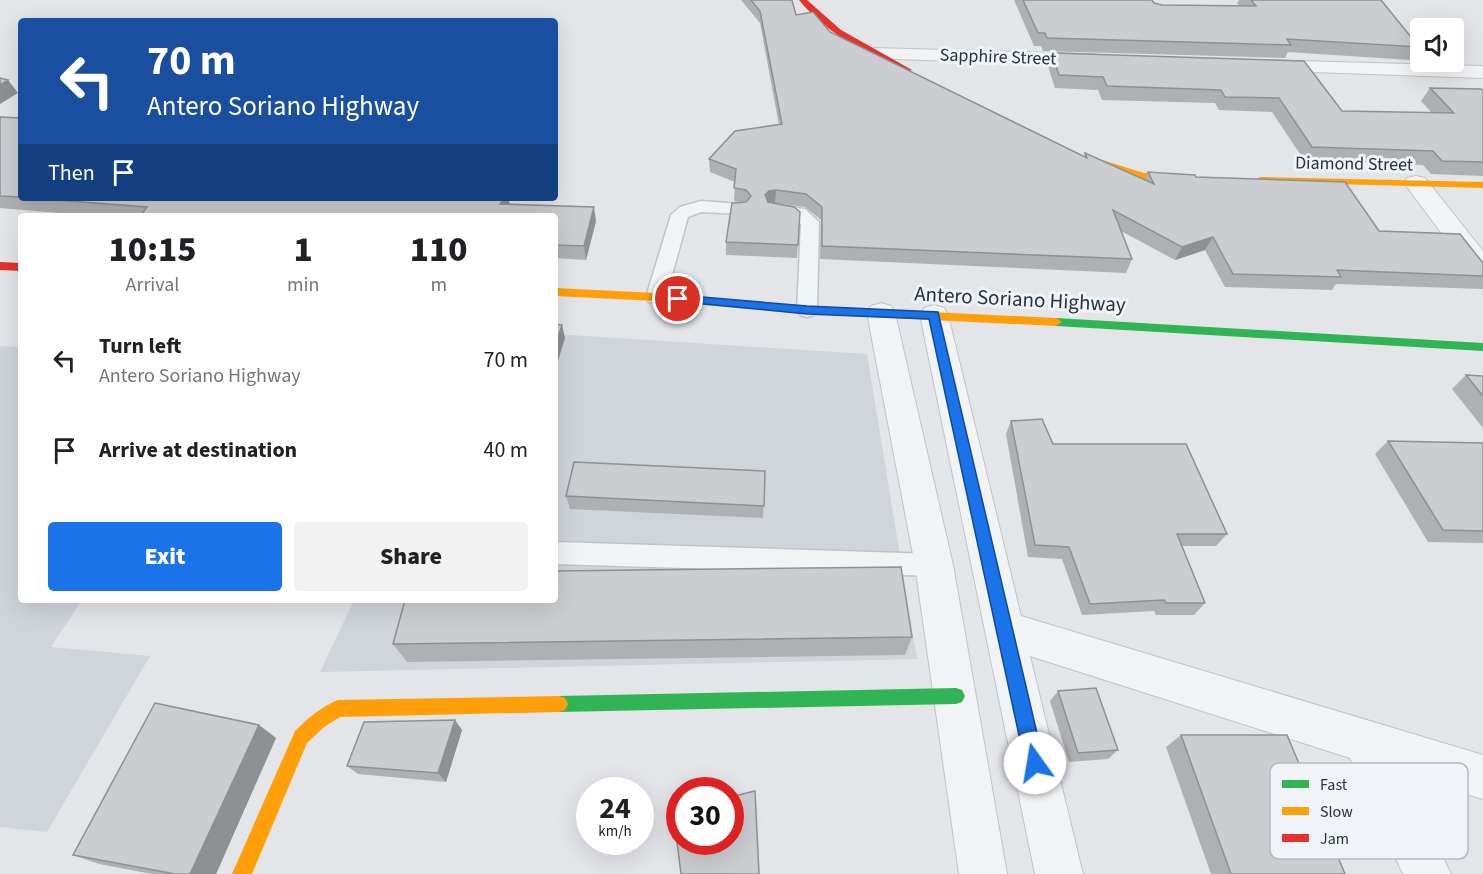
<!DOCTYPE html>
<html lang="en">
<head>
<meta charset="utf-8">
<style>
	:root { --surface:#fff; --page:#f2f2f2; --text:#202124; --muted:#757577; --accent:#1a73e8 }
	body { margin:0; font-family:"Source Sans 3",sans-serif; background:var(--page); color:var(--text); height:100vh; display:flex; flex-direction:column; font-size:22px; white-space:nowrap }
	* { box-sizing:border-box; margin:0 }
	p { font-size:20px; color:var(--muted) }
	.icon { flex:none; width:33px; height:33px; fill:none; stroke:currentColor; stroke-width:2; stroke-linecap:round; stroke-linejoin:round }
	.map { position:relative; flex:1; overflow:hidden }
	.drawer { position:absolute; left:18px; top:213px; width:540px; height:390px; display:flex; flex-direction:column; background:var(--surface); border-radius:6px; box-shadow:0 6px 24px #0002 }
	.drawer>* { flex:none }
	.hud { position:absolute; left:18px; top:18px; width:540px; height:183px; border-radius:6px; box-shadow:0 6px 24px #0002; background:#1a4fa0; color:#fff; overflow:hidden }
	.fabs { position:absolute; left:1410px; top:18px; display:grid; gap:12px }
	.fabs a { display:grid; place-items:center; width:54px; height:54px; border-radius:6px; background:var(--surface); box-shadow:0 6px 24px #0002; font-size:30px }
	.speed { position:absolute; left:576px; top:777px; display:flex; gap:12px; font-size:30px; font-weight:700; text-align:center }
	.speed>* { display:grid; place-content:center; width:78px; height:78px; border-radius:50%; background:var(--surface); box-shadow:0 6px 24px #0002; line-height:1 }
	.speed small { font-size:15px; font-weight:400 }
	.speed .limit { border:9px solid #d22; background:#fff; color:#111 }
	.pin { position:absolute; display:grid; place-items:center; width:51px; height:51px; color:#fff; margin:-26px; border:3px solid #fff; border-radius:50%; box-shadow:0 2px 6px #0007 }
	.me { position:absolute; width:66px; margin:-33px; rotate:347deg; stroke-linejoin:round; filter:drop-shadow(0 0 4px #0008) }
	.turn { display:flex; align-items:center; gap:21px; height:126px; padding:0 30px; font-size:27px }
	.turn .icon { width:78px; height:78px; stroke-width:2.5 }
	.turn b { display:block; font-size:42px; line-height:51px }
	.then { display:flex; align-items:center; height:57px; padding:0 30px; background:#0003; gap:12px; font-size:22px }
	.eta { display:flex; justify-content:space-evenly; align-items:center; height:102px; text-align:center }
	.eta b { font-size:36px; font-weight:800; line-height:42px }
	.primary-button { display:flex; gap:12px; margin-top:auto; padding:12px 30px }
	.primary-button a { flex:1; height:69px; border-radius:6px; background:var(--accent); color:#fff; font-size:24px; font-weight:800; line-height:69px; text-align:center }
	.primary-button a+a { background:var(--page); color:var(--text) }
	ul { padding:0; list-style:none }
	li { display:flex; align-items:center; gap:18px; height:90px; padding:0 30px }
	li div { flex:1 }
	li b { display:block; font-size:22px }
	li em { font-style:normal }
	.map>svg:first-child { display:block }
</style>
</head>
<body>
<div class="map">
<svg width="1483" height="874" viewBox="0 0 1483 874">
	<rect width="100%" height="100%" fill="#e3e5e8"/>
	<path fill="#d0d4db" d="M555,334l312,20 50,305 -597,13 34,-72h201z
		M0,346l21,1v253h61l-31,47 99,9 -103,176 -47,-5z"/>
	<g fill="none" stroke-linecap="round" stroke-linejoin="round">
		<defs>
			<path id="lane" d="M701,201l39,3 6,1 3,4 -3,4 -6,1 -39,-2 -13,5 -22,80 -3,5 -7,1 -7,-1 -3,-5 25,-82 9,-8z
				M775,205l30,4 14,13 -2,88 -3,5 -7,2 -7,-2 -3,-5 4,-86 -7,-6 -25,-4 -3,-4 3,-4z
				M555,542l379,12 9,3 4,8 -4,8 -9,3 -379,-12z"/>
			<path id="street" d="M874,48l220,6 7,2 3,4 -3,4 -7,2 -227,-8 -3,-4 3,-4z
				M1262,60l221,6v12l-228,-8 -3,-4 3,-4z
				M1416,176l9,2 58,73v27l-10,-3 -69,-92 3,-5z
				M881,303l10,3 4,7 58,252 54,309h-48l-44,-309 -48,-252 4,-7z
				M934,305l10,3 4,7 73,301 462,139v44l-80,-24 48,99h-48l-53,-116 -320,-102 53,218h-48l-115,-559 4,-7z"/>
		</defs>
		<use href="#lane" stroke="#c1c3c6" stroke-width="3"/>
		<use href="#street" stroke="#c1c3c6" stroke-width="2"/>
		<use href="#lane" fill="#f2f3f4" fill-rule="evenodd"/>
		<use href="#street" fill="#f2f3f4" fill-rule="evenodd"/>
		<path fill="#30b455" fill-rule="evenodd" d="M1056,318l427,25v8l-427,-25 -6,-4z
			M956,688l6,2 3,6 -3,6 -6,2 -397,8 -6,-2 -3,-6 3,-6 6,-2z"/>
		<path fill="#ff9f0a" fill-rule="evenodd" d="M1086,155l58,18 46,2 5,3 -5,3 -47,-2 -60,-19v-4z
			M1260,177l223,5v6l-227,-6 -1,-2z
			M555,288l101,5 151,13 249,12 6,4 -6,4 -249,-12 -151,-13 -101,-5z
			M559,696l6,2 3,6 -3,6 -6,2 -219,5 -16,10 -17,16 -55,131h-20l63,-143c13,-13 26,-24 43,-31z"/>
		<path fill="#e5322d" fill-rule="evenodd" d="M799,0h8l34,30 71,40 -7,2c-39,-19 -78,-38 -106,-72z
			M0,262l21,1v8l-21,-1z"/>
	</g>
	<path fill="#afb0b3" d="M741,0h51l4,15 288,142 1,-4 60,27 3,-8 48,5 183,54 104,32v26l-147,-5 -4,6 -107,-3 -20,-37 -30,10 -54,-29 11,28 -6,14 -306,-14 1,-39 -16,-13 -30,-4h-2l27,9 -3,46 -71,-3v-13l15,-40 -7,-1 1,-19 -25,-10 -1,-13 70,-34 -19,-102z
		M1014,0h138l2,3 8,2 77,1 -2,-3 2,-3h142l38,47 -9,13 -122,-8 -3,6 -242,-7 -2,-5h-7z
		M1052,53l290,58 90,2 -11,-12 9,-13 53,2v86l-52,-2 -8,-9 -119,-5 -32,-48 -53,-2 -4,-7 -113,-3 -4,-10 -43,-2 -7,-22z
		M0,117l21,1v80h487l2,6 86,17 -10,39 -31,-2v-42h-461l-94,-8z
		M1466,375l17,1v52l-31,-39z
		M1011,421l42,23 174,90 -11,12h-34l23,57 -11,12h-38l-2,-4 -72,4 -20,-56 -34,-2 -22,-123z
		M1388,441l95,2v100l-55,-1 -53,-88z
		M765,471l-2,47 -193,-9 -4,-13z
		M912,637l-7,18 -498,7 -14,-18z
		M1058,691l60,59 -10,9 -39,3 -19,-61z
		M259,725l17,13 -60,136h-64l-53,-10 -26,-9z
		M462,730l-16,52 -88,-8 -11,-8z
		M1181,735l164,139h-134l-45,-127z"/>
	<path fill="#8e9092" d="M8,80l10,13 -18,11v-19z
		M776,190l-1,13 -6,1 -4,-9 4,-4z
		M505,198h3l3,10 -11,-4z
		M594,207l2,14 -10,39 -2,-14z
		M1213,237l-8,13 -30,10 7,-13z
		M562,325l3,13 -10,33v-25z
		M455,720l7,10 -16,52 -8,-9z
		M259,725l17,13 -60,136h-26z"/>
	<path fill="#cbcdd0" stroke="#8e9092" stroke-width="1.5" d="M751,0h41l4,15 17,-3 17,20 257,126 -2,-5 69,31 -6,-12 47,3 1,2 149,5 34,49 81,3 23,29v13l-146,-6 4,7 -108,-3 -20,-37 -31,10 -69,-37 19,49 -310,-13v-39l-16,-13 -30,-4 -7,1 -4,4 3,7 26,5 6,5 -2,33 -72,-3 6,-39 14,-1 5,-6 -5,-6 -12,-2 2,-19 -27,-10 26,-28 47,-7 -22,-113z
		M1023,0h129l2,3 8,2 94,1 -5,-6h130l38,47 -132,-8 4,6 -244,-7 -2,-5h-7z
		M1052,53l252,8 38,50 112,2 -24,-25 51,1 2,1v72l-41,-1 -9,-10 -121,-4 -33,-49 -54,-1 -4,-7 -114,-4 -4,-9 -44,-2z
		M0,78l8,2 -8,5z
		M0,117l21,1v79l-21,-1z
		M29,198h476l-5,6 94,3 -10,39 -29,-1v-29h-281l-29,-1 -2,1h-103l7,-9z
		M555,324l7,1 -7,21z
		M1466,375l17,1v20z
		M1042,419l11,25h133l41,90h-50l28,69h-39l-2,-3 -74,4 -21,-57 -34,-2 -24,-124z
		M1388,441l95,2v88l-40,-1z
		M574,462l191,9 -1,35 -198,-10z
		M901,567l11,70 -519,7 12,-44h150v-29z
		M1096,688l22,62 -40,3 -20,-62z
		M155,703l104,22 -69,149h-15l-102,-19z
		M455,720l-17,53 -91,-7 17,-44z
		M1181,735h106l58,139h-114z
		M755,791l4,83h-78l-8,-64 7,-2v34h50v-45z"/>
	<path fill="#1a73e8" stroke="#114b97" stroke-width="1.5" d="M678,295l129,11 131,6 106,451 -3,7 -6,2 -7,-2 -3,-7 -96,-444 -122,-5 -133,-13v-5z"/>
	<g text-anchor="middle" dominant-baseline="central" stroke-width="6" stroke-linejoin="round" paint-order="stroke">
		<g font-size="18" fill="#283242" stroke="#f0f3f7">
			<text transform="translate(998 57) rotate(2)">Sapphire Street</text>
			<text transform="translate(1354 164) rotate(1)">Diamond Street</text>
		</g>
		<g font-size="21" fill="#283242" stroke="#f0f3f7">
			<text transform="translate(1020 299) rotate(3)">Antero Soriano Highway</text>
		</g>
	</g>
	<rect x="1270" y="763" width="198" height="96" rx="9" fill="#f0f3f7" stroke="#b4b9c1" stroke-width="1.5"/>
	<rect x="1282" y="780" width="27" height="8" fill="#30b455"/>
	<rect x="1282" y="807" width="27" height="8" fill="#ff9f0a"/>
	<rect x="1282" y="834" width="27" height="8" fill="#e5322d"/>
	<g font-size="16" fill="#283242">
		<text x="1320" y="790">Fast</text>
		<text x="1320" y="817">Slow</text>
		<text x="1320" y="844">Jam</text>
	</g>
</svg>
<div class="fabs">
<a><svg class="icon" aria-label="sound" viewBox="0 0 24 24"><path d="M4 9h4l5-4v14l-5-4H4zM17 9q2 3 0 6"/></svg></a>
</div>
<div class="speed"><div>24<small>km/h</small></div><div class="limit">30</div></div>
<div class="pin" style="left:678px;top:299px;background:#d93025"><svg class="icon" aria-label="arrive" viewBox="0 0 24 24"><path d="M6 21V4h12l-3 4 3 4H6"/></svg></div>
<svg class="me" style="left:1035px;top:763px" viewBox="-20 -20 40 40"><circle r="19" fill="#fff"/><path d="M0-13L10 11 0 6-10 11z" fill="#1a73e8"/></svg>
<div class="hud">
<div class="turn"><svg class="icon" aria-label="left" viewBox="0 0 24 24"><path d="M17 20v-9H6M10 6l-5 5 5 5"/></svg><div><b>70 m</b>Antero Soriano Highway</div></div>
<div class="then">Then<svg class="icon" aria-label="arrive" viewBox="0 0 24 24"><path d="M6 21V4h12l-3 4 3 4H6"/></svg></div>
</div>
<section class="drawer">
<div class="eta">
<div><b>10:15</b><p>Arrival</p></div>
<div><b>1</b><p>min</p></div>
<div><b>110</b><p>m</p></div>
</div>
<ul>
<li><svg class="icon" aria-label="left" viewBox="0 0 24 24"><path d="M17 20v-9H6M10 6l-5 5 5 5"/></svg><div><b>Turn left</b><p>Antero Soriano Highway</p></div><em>70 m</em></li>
<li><svg class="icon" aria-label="arrive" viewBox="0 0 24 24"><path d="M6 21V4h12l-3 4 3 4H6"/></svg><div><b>Arrive at destination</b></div><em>40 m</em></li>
</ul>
<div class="primary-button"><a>Exit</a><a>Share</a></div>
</section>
</div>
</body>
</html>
